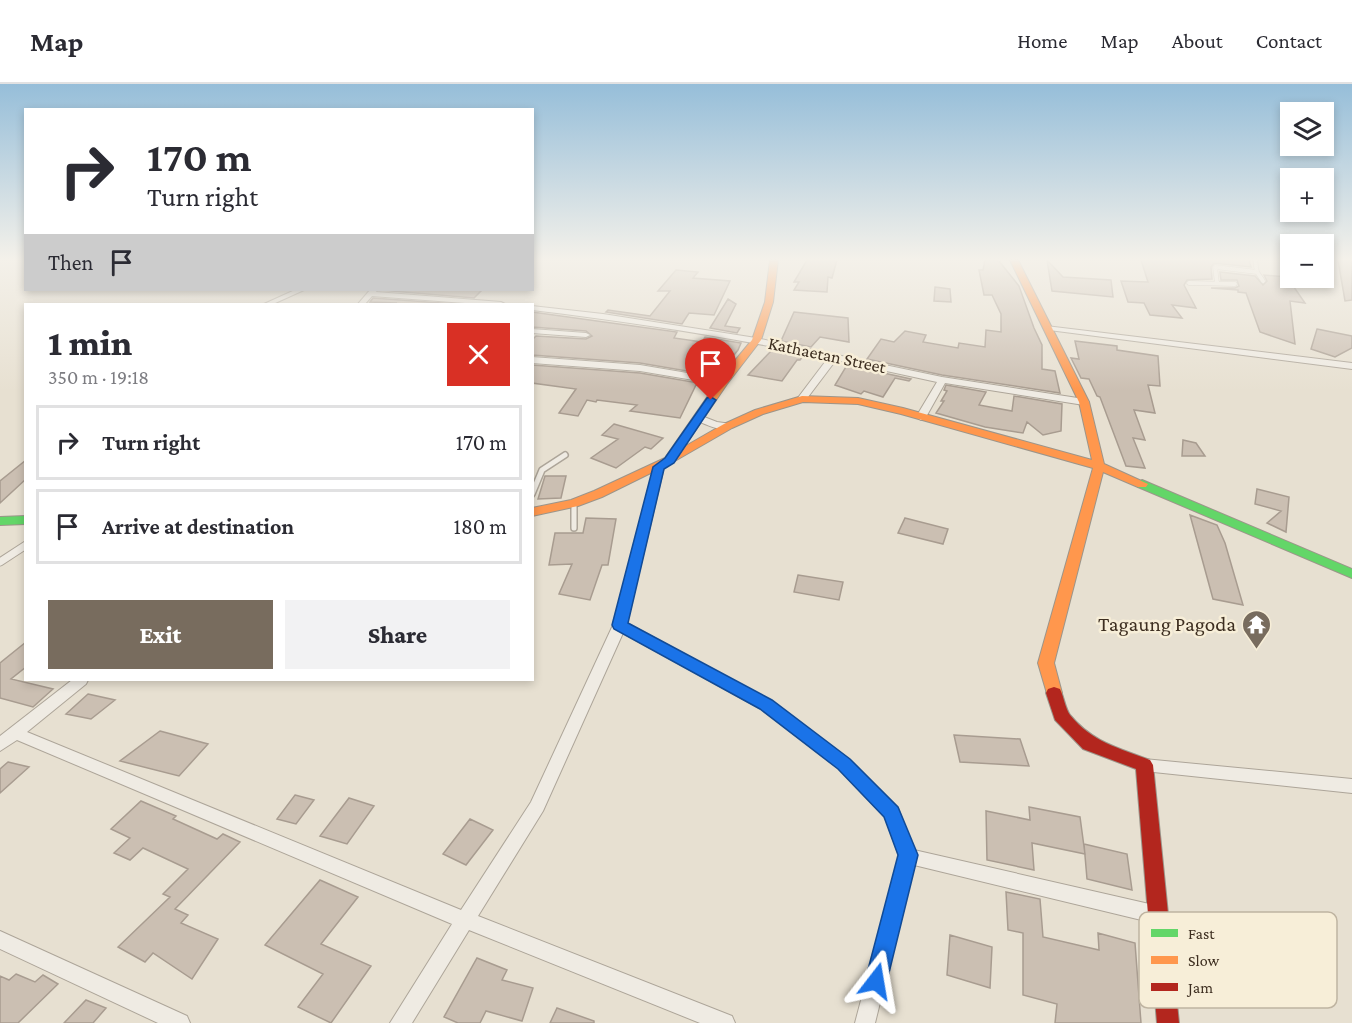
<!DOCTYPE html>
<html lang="en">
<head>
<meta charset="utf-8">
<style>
	:root { --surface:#fff; --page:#f2f2f3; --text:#2b2b33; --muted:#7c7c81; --line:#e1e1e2; --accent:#786c5e }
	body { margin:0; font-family:"Crimson Pro",serif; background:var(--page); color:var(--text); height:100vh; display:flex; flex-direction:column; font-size:22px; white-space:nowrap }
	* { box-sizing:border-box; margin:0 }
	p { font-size:20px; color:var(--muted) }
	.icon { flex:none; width:33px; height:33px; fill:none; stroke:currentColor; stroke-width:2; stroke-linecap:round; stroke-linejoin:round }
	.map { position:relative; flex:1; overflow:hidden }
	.panel { position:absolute; left:24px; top:219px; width:510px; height:378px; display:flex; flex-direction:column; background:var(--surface); border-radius:0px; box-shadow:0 3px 9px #0003 }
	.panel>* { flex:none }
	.banner { position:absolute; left:24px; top:24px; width:510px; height:183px; border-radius:0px; box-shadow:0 3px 9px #0003; background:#fff; color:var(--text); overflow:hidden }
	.tools { position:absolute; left:1280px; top:18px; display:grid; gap:12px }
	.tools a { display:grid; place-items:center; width:54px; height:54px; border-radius:0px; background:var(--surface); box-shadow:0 3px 9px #0003; font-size:30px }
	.pin { position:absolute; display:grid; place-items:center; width:51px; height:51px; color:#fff; margin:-62px -26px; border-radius:50% 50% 50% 0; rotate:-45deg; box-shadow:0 0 6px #0007 }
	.pin .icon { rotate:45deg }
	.me { position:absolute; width:66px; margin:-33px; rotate:14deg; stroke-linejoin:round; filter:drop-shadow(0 0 4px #0008) }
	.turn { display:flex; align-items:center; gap:21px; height:126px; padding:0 24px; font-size:27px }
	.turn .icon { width:78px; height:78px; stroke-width:2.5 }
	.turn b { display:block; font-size:42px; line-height:51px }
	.then { display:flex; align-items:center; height:57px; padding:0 24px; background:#0003; gap:12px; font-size:22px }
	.round { display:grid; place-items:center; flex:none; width:63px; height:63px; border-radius:0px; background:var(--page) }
	.head { display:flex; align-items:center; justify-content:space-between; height:102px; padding:0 24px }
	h1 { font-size:36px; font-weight:800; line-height:45px }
	.button { display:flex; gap:12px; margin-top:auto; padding:12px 24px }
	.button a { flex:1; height:69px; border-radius:0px; background:var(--accent); color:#fff; font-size:24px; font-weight:800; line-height:69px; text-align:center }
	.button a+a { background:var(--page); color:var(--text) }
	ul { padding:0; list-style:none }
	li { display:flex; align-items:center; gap:18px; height:75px; margin:0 12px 9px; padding:0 12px; border:3px solid var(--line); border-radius:0px }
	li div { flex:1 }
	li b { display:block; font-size:22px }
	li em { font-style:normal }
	header { display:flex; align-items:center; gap:36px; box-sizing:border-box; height:84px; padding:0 30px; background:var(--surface); border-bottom:2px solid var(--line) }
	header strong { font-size:28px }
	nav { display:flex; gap:33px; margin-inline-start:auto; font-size:21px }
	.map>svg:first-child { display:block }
</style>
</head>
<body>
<header>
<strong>Map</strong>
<nav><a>Home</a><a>Map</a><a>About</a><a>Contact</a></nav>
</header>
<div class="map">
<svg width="1352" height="939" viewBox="0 0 1352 939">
	<rect width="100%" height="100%" fill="#e7e0d1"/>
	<path fill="#cbbfb2" stroke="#a89c90" stroke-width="1.5" d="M807,176h30l-5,18 -4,-1 -1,15 -33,-2 5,-8h-5z
		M985,176l14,1 20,25 15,42 8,17v24l13,2 5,22 -118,-18 -75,-16 14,-20 13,3 11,-11 21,4 -3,7 35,6 1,-5 26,4 1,-17 15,2v-18l-9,-19h-8l-5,-25h4z
		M1047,176l16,17 48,3 2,17 -61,-6z
		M1141,176h108l2,7 -37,-4 -3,4 1,12 -25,1 -3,5 12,23 -24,-3 10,13 -32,-3 -6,-12 -16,-1 -7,-21 27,1z
		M1338,176h14v40l-7,1z
		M676,186l22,2 -5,6 37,3 -16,34 -25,-2 -7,11 -76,-12 2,-2 42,6 20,-25h-12z
		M1220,188l35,4 8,9 4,-4 -3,-6 23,2 18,26 -15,-2 5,43 -35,-12 -14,-39 -8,-1v-2l-27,-2h24l4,-2 -2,-6h-16z
		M935,203l15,2 1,13 -17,-1z
		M380,206h102l-8,8z
		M373,214l82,6h-60l2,-1 -27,-1z
		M728,215l8,5 -11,22 15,2 -3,5 -27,-5z
		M532,228l145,20 -3,6 28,4 3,-5 36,6 -3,7 -9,11h-3l-10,15 -76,-13 -108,-8v-15l4,-4 50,3 6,-3 -6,-5 -54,-4z
		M794,228l54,6 1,24 -29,-5 -9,10 -30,-6z
		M1317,245l35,7v12l-17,9 -24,-8z
		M1075,257l42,5v4l41,6 2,30 -12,-1 7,28 -21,-3 11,30 -12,-2 12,30 -19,-2 -26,-69 -3,-1 -8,-17 -8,-1 -10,-20 8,1z
		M773,265l31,6 -4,5h-3l-15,21 -34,-6z
		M532,281l108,8 70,12 -2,3 -12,-3 -16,33 -50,-7 7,-6 -40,-5 -1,2 -9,-2 -9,16 -19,-3 17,-24 -44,-6z
		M847,281l64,14 -2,2 -14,-3 -12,19 -19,-6 -3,3 -26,-9z
		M946,301l40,7 -7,13 33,6 2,-15 48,8 -1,27 -18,4 -16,-13 -4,11 -38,-6 -49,-14 8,-12h-3l6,-10 -3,-1z
		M614,340l49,14 -12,11 -6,-2 -29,21 -25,-10 27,-19 -16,-4z
		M1183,356l13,3 9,13h-23z
		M26,376v19l-26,24v-22z
		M545,392h21l-5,22 -23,1z
		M1257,405l32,8 -3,35 -19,-9 14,-12 -26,-7z
		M1190,431l27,10 8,18 18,62 -30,-6z
		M586,434l30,1 -8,46h-6l-12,35 -31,-6 13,-30 -23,1 6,-32h28z
		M905,434l43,11 -5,15 -45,-11z
		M798,491l45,7 -4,18 -45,-8z
		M26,558v25l-15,12 42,10 -20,18 -33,-9v-35z
		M88,610l27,6 -24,19 -25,-5z
		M160,647l48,13 -29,32 -59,-15z
		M954,651l66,4 9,27 -69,-4z
		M8,678l21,5 -29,26v-24z
		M295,711l19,5 -18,24 -19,-5z
		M349,714l25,8 -27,38 -27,-8z
		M141,717l35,15 -3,3 44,20 6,-5 17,8 -65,67 13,6 -7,8 37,16 -26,40 -39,-26 -8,9 -27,-15 52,-50 -7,-3 25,-25 -45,-21 -13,12 -16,-7 16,-15 -19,-9z
		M1029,723l51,10 5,37 -53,-11 2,27 -47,-10 -1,-49 44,9z
		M470,735l23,11 -27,35 -23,-11z
		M1084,760l43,10 5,36 -45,-11z
		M320,796l38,17 -37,47 50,22 -40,57 -33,-16 25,-33 -58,-29z
		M1006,808l34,7 3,38 56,13 -1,-17 37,10 6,80h-86l2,-19 -34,-9v-62l-15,-3z
		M950,851l42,12 -2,41 -43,-13z
		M477,874l30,12 -5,10 31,8 -11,33 -36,-10 -6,12h-22l-14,-6z
		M16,890l19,8 8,-7 15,9 -40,39h-18v-47l9,4z
		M86,916l20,8 -13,15h-29z
		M557,924l37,13v2h-44z"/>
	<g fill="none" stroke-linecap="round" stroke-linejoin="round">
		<defs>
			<path id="lane-far2" d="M1257,188l6,9
				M1189,199l46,1
				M1217,199l-2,-16 42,5 -2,-12"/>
			<path id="lane-far1" d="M532,410l10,-24 23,-15
				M574,419v25"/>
			<path id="lane" d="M0,478l26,-17"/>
			<path id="street" d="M295,206h9l-31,14h-9z
				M370,206h7l-1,2 125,10 4,2h-27l-106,-8 -7,8h-7z
				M532,222l71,8 153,24 186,39 142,22 5,3 -5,3 -139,-22 -19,34 -5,3 -5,-3 21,-35 -101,-22 -31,41 -3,1 -5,-3 31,-41c-98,-21 -196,-36 -296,-48z
				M1046,242l306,37v6l-303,-39h-3z
				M532,245l54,4 4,2 -4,2 -54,-4z
				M532,273l108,8 83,14 5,3 -5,3 -83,-14 -108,-8z
				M699,331l18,7 14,2 2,2c-11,7 -26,-1 -37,-6v-4z
				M659,380l5,3 -37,156 144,78 79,59 48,48 16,42 244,56 6,3 3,6 -3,6 -6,3 -244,-59 -39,158h-20l44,-167 -14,-39 -47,-49 -77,-59 -138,-76 -80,178 -65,105 254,100 3,7h-35l-231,-93 -57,93h-22l62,-99 -435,-184 -17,11v-15l72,-56h16l-2,4 -59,48 434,178 70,-108 82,-177 41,-158z
				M1144,675l208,20v14l-208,-22 -6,-2 -2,-4 2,-4z
				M0,847l187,85 3,7h-32l-158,-74z"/>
			<path id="fast" d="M1142,396l210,89v9l-214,-91 -2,-3z
				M26,432v8l-26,1v-8z"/>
			<path id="slow" d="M770,176h8l-5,42 -12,38 -34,44 -43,63 40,-23 31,-14 47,-14 56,2 45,10 189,52 -13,-58 -69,-142h8l71,142 15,62 44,20 -2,3h-8l-35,-15 -49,191 8,30 -2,4 -6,2 -6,-2 -10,-34 55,-195 -192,-54 -43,-10 -55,-2 -40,12 -31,14 -59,34 -71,35 -24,9 -46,10v-8l39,-8 23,-9 71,-33 54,-78 33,-40 13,-38z"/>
			<path id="jam" d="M1054,603l6,2c4,8 5,19 10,26 22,27 49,33 80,45l3,5 26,258h-22l-21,-254 -53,-20 -28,-29 -9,-27 2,-4z"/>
		</defs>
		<use href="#lane-far2" stroke="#ada599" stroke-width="5"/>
		<use href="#lane-far1" stroke="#ada599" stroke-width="8"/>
		<use href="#lane" stroke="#ada599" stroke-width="9"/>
		<use href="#street" stroke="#ada599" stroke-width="2"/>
		<use href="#fast" stroke="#9c958a" stroke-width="2"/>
		<use href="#slow" stroke="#9c958a" stroke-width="2"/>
		<use href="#jam" stroke="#9c958a" stroke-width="2"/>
		<use href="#lane-far2" stroke="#efebe3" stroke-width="4"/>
		<use href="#lane-far1" stroke="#efebe3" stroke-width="5"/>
		<use href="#lane" stroke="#efebe3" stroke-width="7"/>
		<use href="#street" fill="#efebe3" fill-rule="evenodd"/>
		<use href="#fast" fill="#63d668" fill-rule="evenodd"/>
		<use href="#slow" fill="#ff974d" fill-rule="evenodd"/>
		<use href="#jam" fill="#b3261e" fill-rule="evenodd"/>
	</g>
	<linearGradient id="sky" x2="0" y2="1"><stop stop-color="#96bed9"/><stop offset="0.57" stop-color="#f4f1ea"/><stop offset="1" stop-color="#f4f1ea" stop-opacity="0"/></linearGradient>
	<rect width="1352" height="307" fill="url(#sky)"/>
	<path fill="#1a73e8" stroke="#114b97" stroke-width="1.5" d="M711,313l5,3 -42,63 -10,6 -36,154 144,77 78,59 48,48 20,48 -31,126 -3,8 -8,3 -8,-3 -3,-8 33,-126 -14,-38 -46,-48 -78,-60 -146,-80 -2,-4 41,-158 12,-9 42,-60z"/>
	<defs>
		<symbol id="temple-pin" viewBox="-11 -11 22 30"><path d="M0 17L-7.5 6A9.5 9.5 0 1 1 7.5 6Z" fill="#786c5e" stroke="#f7eed8"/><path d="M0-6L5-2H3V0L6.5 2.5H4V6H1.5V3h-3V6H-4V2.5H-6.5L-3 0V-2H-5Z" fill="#fff"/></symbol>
	</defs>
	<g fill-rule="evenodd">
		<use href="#temple-pin" x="1240" y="524" width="33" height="45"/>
	</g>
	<g text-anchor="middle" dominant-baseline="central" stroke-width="5" stroke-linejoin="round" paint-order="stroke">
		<g font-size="18" fill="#3d2e20" stroke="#f7eed8">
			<text transform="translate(827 271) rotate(12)">Kathaetan Street</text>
		</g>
		<g font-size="21" fill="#3d2e20" stroke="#f7eed8" text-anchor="end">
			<text x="1236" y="540">Tagaung Pagoda</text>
		</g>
	</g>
	<rect x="1139" y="828" width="198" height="96" rx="9" fill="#f7eed8" stroke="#bfb4a1" stroke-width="1.5"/>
	<rect x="1151" y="845" width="27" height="8" fill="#63d668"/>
	<rect x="1151" y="872" width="27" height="8" fill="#ff974d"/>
	<rect x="1151" y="899" width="27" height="8" fill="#b3261e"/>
	<g font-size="16" fill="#3d2e20">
		<text x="1188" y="855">Fast</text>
		<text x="1188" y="882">Slow</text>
		<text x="1188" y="909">Jam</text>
	</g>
</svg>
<div class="tools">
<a><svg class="icon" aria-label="layers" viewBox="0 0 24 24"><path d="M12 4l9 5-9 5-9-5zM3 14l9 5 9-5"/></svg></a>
<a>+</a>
<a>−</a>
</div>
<div class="pin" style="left:711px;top:316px;background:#d93025"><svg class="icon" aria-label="arrive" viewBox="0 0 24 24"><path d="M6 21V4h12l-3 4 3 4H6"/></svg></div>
<svg class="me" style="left:876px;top:897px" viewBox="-20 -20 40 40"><path d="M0-17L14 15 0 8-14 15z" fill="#1a73e8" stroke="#fff" stroke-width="4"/></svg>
<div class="banner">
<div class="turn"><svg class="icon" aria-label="right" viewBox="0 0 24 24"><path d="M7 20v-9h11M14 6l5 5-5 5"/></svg><div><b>170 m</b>Turn right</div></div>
<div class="then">Then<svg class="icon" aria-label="arrive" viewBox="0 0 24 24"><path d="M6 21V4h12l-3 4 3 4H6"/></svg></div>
</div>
<section class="panel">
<div class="head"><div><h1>1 min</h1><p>350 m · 19:18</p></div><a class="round" style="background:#d93025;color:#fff"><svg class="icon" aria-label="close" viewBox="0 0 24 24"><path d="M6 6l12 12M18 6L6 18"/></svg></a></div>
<ul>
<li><svg class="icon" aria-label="right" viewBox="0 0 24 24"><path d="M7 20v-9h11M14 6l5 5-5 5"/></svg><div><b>Turn right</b></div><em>170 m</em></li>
<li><svg class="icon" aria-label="arrive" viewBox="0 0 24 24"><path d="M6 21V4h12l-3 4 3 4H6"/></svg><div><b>Arrive at destination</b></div><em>180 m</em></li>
</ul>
<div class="button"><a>Exit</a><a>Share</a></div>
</section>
</div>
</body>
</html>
